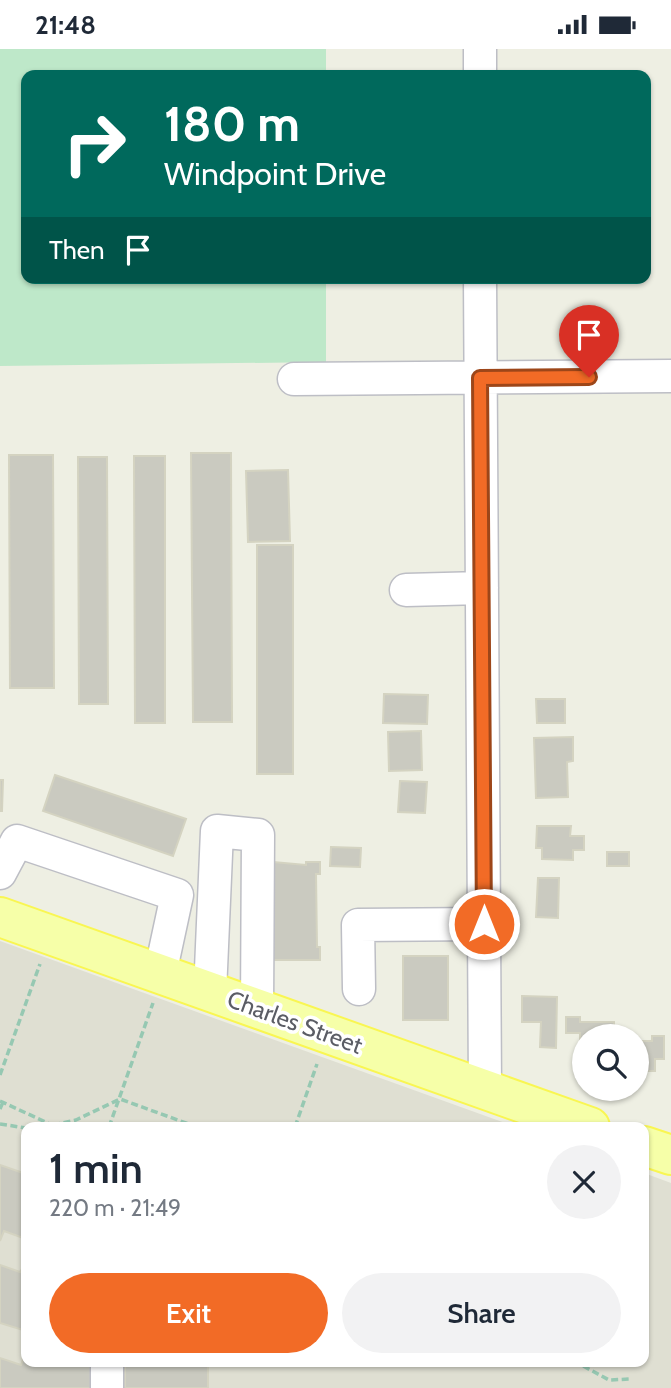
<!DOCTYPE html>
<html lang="en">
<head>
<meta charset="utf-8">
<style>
	:root { --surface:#fff; --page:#f2f2f3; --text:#1f2937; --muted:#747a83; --accent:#f26b26 }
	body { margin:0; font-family:Cabin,sans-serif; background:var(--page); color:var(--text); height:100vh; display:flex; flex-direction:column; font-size:26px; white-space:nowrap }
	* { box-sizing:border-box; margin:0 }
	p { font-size:23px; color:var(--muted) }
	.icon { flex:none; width:38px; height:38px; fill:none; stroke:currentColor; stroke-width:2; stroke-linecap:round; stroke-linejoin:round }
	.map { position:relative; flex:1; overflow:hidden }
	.panel { position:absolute; left:21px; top:1073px; width:628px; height:245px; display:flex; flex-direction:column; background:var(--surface); border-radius:14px; box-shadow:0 2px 5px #0004 }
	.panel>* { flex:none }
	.banner { position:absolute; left:21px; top:21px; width:630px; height:214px; border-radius:14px; box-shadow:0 2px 5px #0004; background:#00695c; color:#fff; overflow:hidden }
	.buttons { position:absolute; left:572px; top:975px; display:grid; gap:14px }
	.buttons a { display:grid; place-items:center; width:77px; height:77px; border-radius:50%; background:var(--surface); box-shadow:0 2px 5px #0004; font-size:35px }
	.pin { position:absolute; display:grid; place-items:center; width:60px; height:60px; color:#fff; margin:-72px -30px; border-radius:50% 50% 50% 0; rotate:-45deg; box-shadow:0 0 7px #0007 }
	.pin .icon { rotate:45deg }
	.me { position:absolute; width:77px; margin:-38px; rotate:0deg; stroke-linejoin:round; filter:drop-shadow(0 0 5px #0008) }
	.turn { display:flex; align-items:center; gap:24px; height:147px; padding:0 28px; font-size:32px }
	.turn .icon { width:91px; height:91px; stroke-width:2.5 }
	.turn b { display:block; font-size:49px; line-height:60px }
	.then { display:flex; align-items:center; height:66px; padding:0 28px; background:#0003; gap:14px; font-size:26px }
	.round { display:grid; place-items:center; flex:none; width:74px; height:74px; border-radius:37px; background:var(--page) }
	.summary { display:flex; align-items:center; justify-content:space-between; height:119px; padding:0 28px }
	h1 { font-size:42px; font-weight:600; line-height:52px }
	.button { display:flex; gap:14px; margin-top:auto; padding:14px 28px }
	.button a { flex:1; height:80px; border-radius:42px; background:var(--accent); color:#fff; font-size:28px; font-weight:600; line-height:80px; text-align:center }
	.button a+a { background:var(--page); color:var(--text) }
	.status { display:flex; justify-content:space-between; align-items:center; height:49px; padding:0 35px; background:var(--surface); direction:ltr }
	.status svg { height:19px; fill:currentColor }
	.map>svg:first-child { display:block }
</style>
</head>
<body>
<div class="status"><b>21:48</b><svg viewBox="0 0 49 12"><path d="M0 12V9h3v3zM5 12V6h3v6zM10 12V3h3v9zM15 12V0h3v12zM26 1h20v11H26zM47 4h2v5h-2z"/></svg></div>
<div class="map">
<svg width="671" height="1339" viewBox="0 0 671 1339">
	<rect width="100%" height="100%" fill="#eeefe3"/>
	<path fill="#dfdfd2" d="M0,892l516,186h-490v234h618v-188l27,10v205h-671z"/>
	<path fill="#bee8c9" d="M0,0h326v26h-300v203h300v84l-326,4z"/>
	<path fill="#cacac0" stroke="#d4d3c1" stroke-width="2" d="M191,404h40l1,269h-39z
		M9,406h44l1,233h-44z
		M134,407h31v267h-30z
		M78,408h29l1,247h-29z
		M288,421l2,71 -42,1 -2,-71z
		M257,496h36v229h-36z
		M384,645l44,1 -1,29 -44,-1z
		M536,650h29v24h-28z
		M421,682l1,39 -33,1 -1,-39z
		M573,688v24l-6,1 1,35 -32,1 -2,-60z
		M55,726l131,44 -13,37 -130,-45z
		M0,731h3l-1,31h-2z
		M400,732l27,1 -2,31 -27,-1z
		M537,777h34l-1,10h14v14h-11v10l-31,-1v-11h-6z
		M331,798l30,1 -1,19 -30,-1z
		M607,803h22v14h-22z
		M273,813l33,3v-3h14v12h-4l1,73h3v13h-48z
		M538,829h21l-1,40 -22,-1z
		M403,907h45v64h-45z
		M522,947l35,1 -1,51 -16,-1 1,-25h-19z
		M566,968h14v5h34v14h-30v11h-4v-14h-14z
		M652,987h12v23h-9v12h-18v-30h15z
		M0,1116l26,9v65l-22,-8 -4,10z
		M0,1216l20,7 2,-3 4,2v60l-26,-8z
		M26,1302v10h68v27h-94v-30l21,7z
		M161,1312l47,4v23h-83v-23h36z"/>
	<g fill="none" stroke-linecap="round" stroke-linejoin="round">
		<defs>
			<path id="minor" d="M480,0v26
				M480,229l5,812
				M294,330l377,-3
				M406,541l76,-2
				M0,824l17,-32 160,54 -17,79
				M359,940l-1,-64 126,-1
				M210,943l7,-161 41,4 -1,174
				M107,1312v27"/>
			<path id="major" d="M0,868l590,210
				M644,1097l27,9"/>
		</defs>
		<use href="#minor" stroke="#bdbec5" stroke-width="35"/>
		<use href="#major" stroke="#f9f652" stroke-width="42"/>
		<path stroke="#96c8b2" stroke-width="3.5" stroke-dasharray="7 3.5" stroke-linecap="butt" d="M0,1026l40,-111
			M0,1052l52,24
			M0,1060l3,-7
			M0,1075l26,4
			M43,1078l33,-7 44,-21 77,28
			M109,1078l44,-124
			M295,1078l22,-63
			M574,1312l35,19 22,-1"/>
		<use href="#minor" stroke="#fff" stroke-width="32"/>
		<use href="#major" stroke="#f6ffa8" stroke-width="38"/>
	</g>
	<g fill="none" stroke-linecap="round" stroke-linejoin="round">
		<defs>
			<path id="route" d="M484,875l-4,-546 109,-1"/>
		</defs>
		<use href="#route" stroke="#9d4619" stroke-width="18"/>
		<use href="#route" stroke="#f26b26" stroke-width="12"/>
	</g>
	<g text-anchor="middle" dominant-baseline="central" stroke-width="7" stroke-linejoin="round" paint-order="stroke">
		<g font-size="24" fill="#5b5d65" stroke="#fff">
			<text transform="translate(295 973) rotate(20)">Charles Street</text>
		</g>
	</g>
</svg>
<div class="buttons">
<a><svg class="icon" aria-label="search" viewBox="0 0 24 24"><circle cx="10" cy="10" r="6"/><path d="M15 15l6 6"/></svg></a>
</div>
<div class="pin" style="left:589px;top:328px;background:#d93025"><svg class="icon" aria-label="arrive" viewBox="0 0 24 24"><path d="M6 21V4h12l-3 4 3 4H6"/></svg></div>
<svg class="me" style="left:484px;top:875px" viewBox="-20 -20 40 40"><circle r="17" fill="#f26b26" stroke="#fff" stroke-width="3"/><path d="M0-11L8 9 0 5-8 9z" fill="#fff"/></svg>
<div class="banner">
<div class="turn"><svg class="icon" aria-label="right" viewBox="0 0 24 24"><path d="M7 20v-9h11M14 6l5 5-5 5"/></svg><div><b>180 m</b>Windpoint Drive</div></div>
<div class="then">Then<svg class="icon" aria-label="arrive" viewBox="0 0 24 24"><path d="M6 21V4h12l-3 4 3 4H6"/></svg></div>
</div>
<section class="panel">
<div class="summary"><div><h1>1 min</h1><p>220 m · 21:49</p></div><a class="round"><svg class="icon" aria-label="close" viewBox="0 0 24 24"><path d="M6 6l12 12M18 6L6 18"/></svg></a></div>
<div class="button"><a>Exit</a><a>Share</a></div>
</section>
</div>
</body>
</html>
